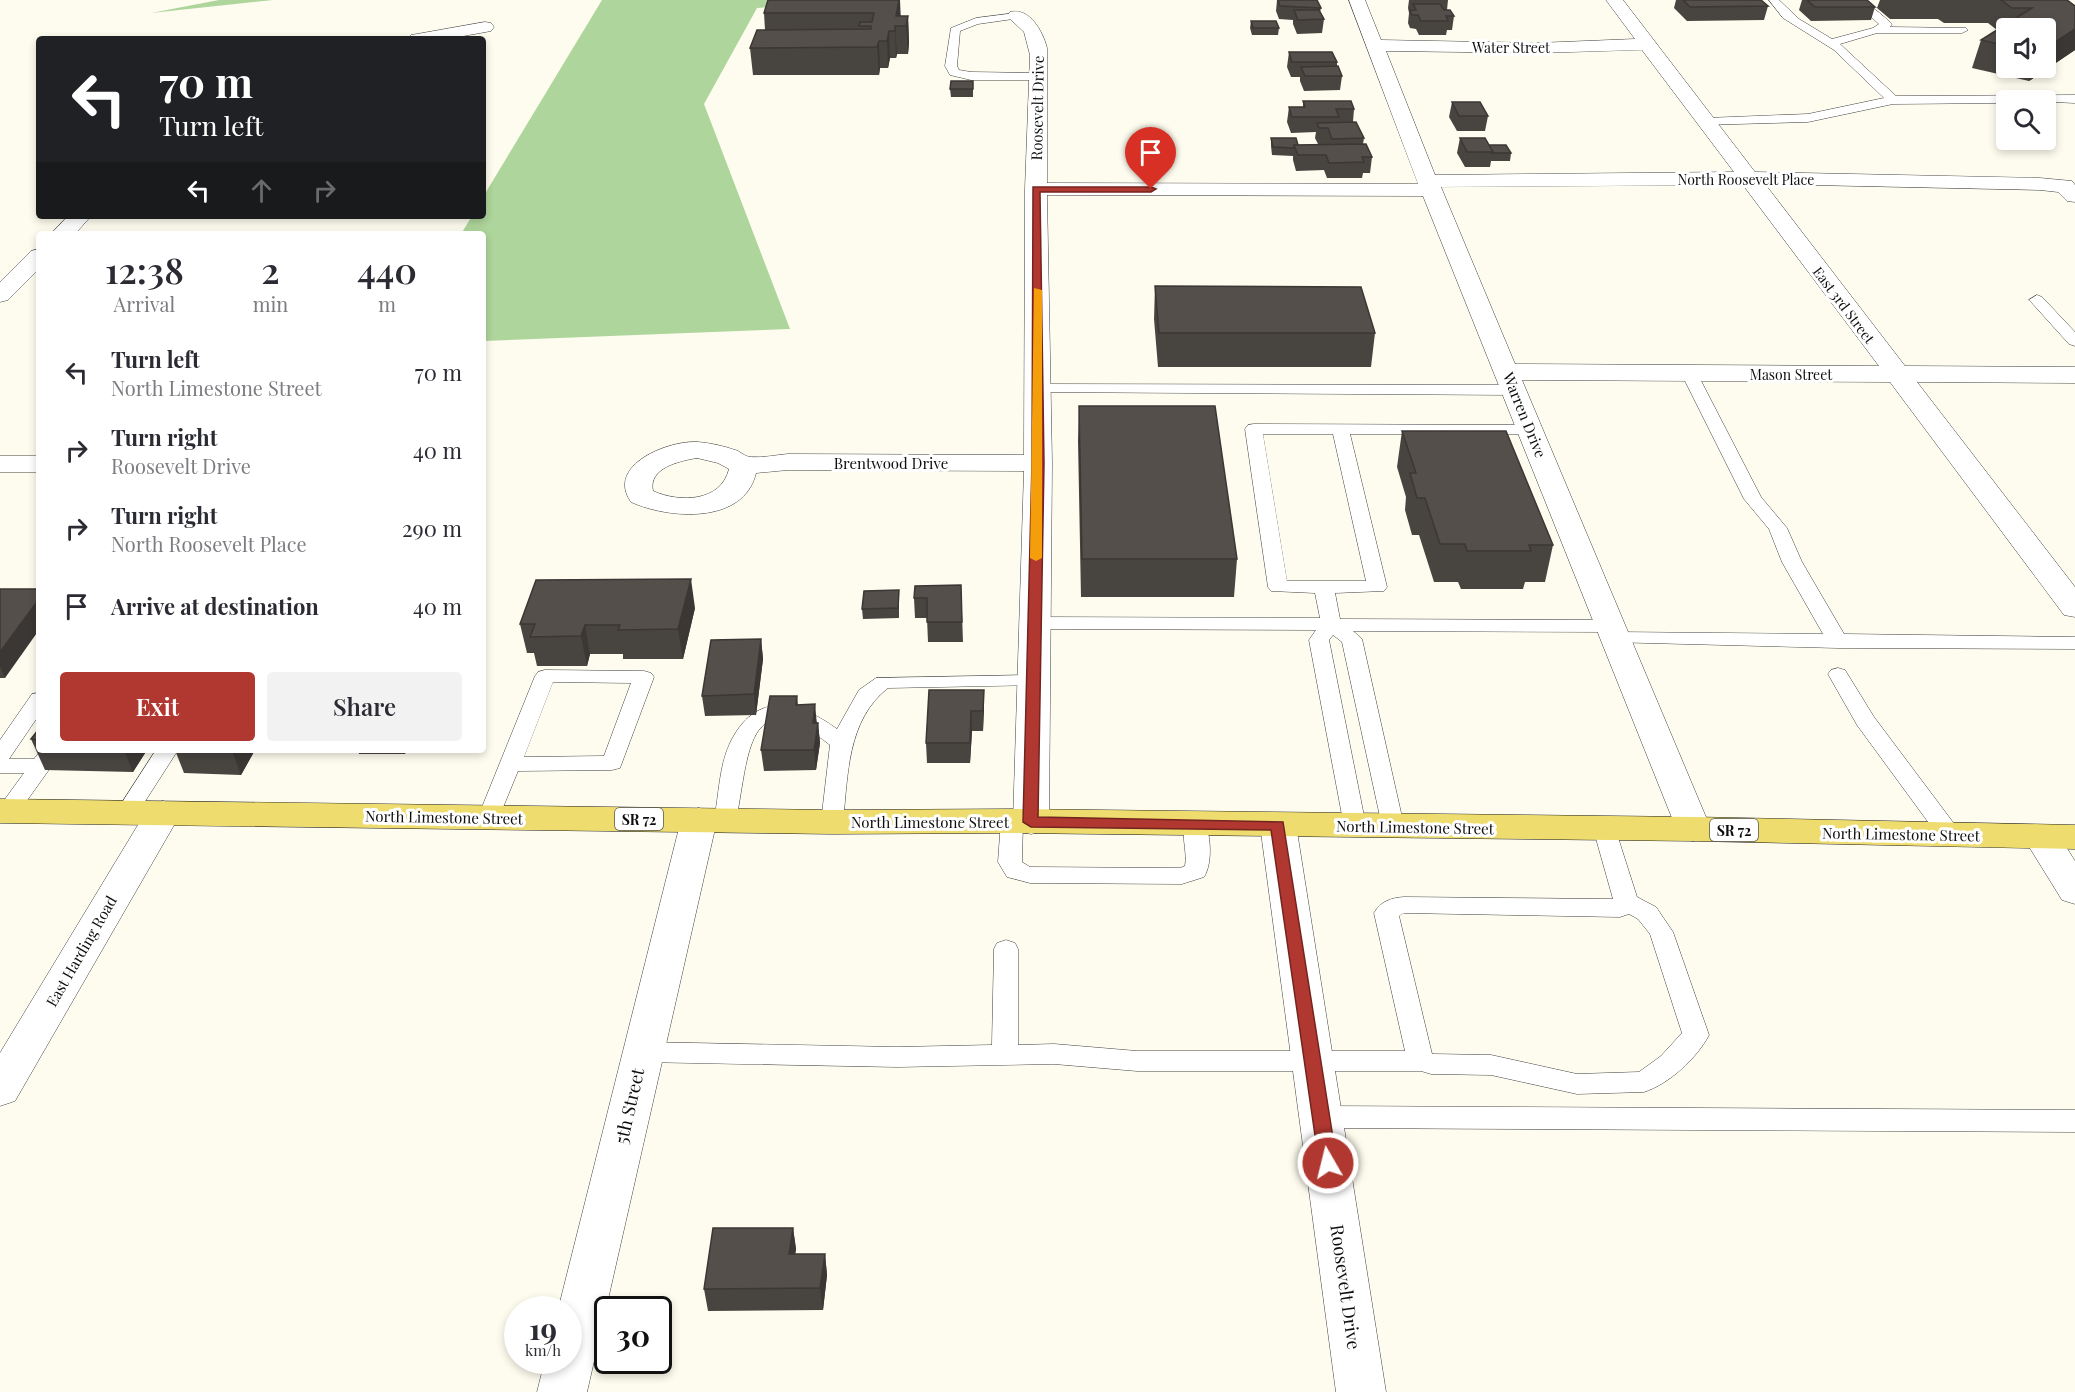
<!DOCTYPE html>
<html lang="en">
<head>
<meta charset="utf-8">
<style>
	:root { --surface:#fff; --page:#f2f2f3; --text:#2b2b33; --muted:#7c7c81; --accent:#b13830 }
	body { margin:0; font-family:"Playfair Display",serif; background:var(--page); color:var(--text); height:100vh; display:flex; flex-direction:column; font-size:22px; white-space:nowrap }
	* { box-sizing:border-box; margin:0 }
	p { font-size:20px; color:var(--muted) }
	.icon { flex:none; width:33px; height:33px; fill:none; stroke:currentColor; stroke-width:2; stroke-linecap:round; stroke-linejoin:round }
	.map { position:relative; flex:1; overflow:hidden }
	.details { position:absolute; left:36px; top:231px; width:450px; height:522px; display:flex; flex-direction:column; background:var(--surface); border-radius:6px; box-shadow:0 3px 9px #0003 }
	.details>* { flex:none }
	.guide { position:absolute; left:36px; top:36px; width:450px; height:183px; border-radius:6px; box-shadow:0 3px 9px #0003; background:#202124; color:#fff; overflow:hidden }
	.fabs { position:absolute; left:1996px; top:18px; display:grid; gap:12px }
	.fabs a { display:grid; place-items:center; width:60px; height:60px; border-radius:6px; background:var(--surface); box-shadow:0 3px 9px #0003; font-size:30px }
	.speed { position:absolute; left:504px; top:1296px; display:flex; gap:12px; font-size:30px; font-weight:700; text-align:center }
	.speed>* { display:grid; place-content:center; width:78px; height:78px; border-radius:50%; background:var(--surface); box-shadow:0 3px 9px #0003; line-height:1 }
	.speed small { font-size:15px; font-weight:400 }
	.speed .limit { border:3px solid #111; border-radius:9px; background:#fff; color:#111 }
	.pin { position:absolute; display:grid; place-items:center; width:51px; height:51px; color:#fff; margin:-62px -26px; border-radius:50% 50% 50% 0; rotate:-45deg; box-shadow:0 0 6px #0007 }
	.pin .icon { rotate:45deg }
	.me { position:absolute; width:66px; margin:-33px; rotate:352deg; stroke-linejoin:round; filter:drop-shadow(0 0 4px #0008) }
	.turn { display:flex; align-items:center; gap:21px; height:126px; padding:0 24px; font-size:27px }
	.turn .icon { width:78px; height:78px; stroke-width:2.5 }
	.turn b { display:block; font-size:42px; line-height:51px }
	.lanes { display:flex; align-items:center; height:57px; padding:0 24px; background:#0003; justify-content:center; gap:30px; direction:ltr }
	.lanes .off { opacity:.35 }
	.eta { display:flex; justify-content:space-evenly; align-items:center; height:102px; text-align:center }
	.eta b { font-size:36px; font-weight:600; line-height:42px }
	.primary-button { display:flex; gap:12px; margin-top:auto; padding:12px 24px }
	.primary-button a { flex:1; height:69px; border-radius:6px; background:var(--accent); color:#fff; font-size:24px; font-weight:600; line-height:69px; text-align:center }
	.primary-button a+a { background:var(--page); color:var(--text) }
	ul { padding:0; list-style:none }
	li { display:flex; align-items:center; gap:18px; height:78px; padding:0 24px }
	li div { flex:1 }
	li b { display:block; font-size:22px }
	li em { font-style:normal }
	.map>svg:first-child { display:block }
</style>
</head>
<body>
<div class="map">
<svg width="2075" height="1392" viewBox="0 0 2075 1392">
	<rect width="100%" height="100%" fill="#fefcee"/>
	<path fill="#aed59b" d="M219,0h54l-122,13z
		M602,0h258l-103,8 -53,96 86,225 -307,12v-107h-22l11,-18h11v-19z"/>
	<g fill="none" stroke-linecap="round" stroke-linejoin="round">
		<defs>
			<path id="lane" d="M1769,0h10l20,19 33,20 41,-11 6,-4 -17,-15 -16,-9c20,0 29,9 44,22l2,2 -2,3 76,1 2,2 -6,3h-85l-37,11 56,52 179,-1v8l-68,-3v3l-114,1 -85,18 -106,3 -2,-3 6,-4 102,-4 76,-16 -50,-48 -51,-32z
				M1016,13l6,3 -2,2 -42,6 -18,7 -3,35 2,4 12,2 67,1 4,1v6h-71l-21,-5 -5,-9 6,-38 25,-10z
				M2037,295l5,2 33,35v14l-6,-2 -37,-41 -3,-3z
				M1689,368l8,5 64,124 26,31 15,34 42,72 231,3v12l-237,-1 -229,-6 -3,-4 3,-4 7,-2 207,2 -41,-72 -13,-33 -25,-30 -63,-126z
				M1038,384l477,1 8,5 -8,5 -483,-3 -2,-3 2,-3z
				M1254,424l283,1 3,4 -3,4 -6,1h-181l37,153 -3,4 -49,2 5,26 271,1 7,2 3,4 -3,4 -7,2 -258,-1 9,8 42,187 -3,5 -8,3 -8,-3 -3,-5 -40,-184 -9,-7 -4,5 37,186 -3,5 -8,3 -8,-3 -3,-5 -35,-186 7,-10 -281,-1 -7,-2 -3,-4 3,-4 7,-2 285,1 -5,-25 -44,-2 -3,-4 -23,-158 3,-4zM1263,434h70l33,147h-79z
				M1838,668l7,2 29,47 84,112 4,6 -4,6 -8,2 -8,-2 -85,-116 -29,-51 3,-4z
				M545,670l99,1 7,2 3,4 -34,91 -8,2 -94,1 -21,51 -8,3 -8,-3 -3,-5 57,-141 3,-4zM553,682l78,1 -27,73 -80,1z
				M1032,675l7,2 3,4 -3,4 -151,3c-41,32 -40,87 -45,134l-3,5 -8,3 -8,-3 -3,-5 9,-77c-84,-67 -81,12 -94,75l-3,5 -8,3 -8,-3 -3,-5c5,-25 5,-54 16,-77 25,-52 67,-43 107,-14l22,-39 17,-12z
				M39,693v22l-30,44h25l7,-9h22l-47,66 -8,3 -8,-3v-10l24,-33h-24v-33l32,-46z
				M156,750h22l-43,67 -8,3 -8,-3 -3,-5z
				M1012,813l8,3 3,5 -1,41 8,5 150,1 5,-2c3,-15 -6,-35 2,-47l8,-3 8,3c8,13 10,44 1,58l-22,7 -152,-1 -23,-6 -9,-15 3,-41 3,-5z
				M1604,820l8,3 3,5 22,69 19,10 17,25 36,103c-12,23 -40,49 -65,57l-67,2 -86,-19 -60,-1 -10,-3h-284l-83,-7 -157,3 -255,-5 -9,-3 -4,-7 4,-7 9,-3 255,5 95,-2 2,-96 3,-6 9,-3 9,3 3,6v96l36,-1 83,7h268l-31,-138c7,-12 17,-15 30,-16l209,2 -20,-71 3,-5zM1404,913l216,4 9,-3 9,5 12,15 32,99 -21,23 -22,16 -62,2 -86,-19 -59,-1 -33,-138z
				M1321,1106l754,4v22l-754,-4 -10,-3 -4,-8 4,-8z"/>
			<path id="street" d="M1349,0h16l16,40 156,3 98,-4 -29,-39h17l132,172 285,6 32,3 3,4v17l-8,-1 -9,-9 -18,-2 -275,-6 140,182 170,1v16l-158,-1 158,205v30l-11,-2 -174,-233 -368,-2 189,449 -5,9 -13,3 -13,-3 -257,-642 -376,-1 5,268 -3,359 -5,9 -13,3 -13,-3 -5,-9 11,-351 -236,-1 -32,3c-12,52 -88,46 -125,29 -26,-37 38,-62 67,-60 12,1 26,4 37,8 5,1 10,7 16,7 12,1 25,-2 37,-3l236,1 1,-266 5,-134 -6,-23 -17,-16 3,-4c20,-5 33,20 37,36v135l371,1zM1642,50l92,122 -299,3 -49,-124 151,2zM1743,185l136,181 -364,-2 -74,-177zM697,458l21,5 11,6c-8,33 -49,34 -76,22 -5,-23 26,-30 44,-33z
				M485,22l6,1 3,4 -3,4 -44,8h-39l3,-4 6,-1z
				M68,216h23l-16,18h-24z
				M39,249v20l-31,31 -8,2v-20l31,-31z
				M0,456h39v16h-39z
				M163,801l13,4 5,8 -166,288 -15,5v-53l150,-248z
				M699,808l13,4 5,8 -130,572h-50l8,-32h23v-50h-10l123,-490 5,-8z
				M1278,813l13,3 5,9 90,567h-50l-76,-567 5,-9z
				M2041,825l13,3 21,33v43l-13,-4 -39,-63 5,-9z"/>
			<path id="primary" d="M0,799l832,11 180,-1 681,8 382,8v24l-382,-8 -681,-8 -180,1 -832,-11z"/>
		</defs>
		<use href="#lane" stroke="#404040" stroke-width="1"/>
		<use href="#street" stroke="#404040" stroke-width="1"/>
		<use href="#primary" stroke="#1e1e1e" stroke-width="1"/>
		<use href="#lane" fill="#fff" fill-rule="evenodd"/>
		<use href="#street" fill="#fff" fill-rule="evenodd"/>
		<use href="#primary" fill="#eedd6e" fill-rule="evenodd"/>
	</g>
	<path fill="#484440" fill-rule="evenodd" d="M900,0v16h8l1,27 -1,11h-11l-1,4h-6l-2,10h-8l-1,7h-126l-3,-27 15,-18 -1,-17z
		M1277,0h40l4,8 -1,4 4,7 -2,14 -25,1 -4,-10v-4l-14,-1 -3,-8z
		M1409,0h39l-1,10 7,6 -2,14h-5l-1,5h-27l-3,-6 -6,-1 -2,-5 1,-10 -1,-5z
		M1676,0h85l7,6 -4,14 -77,1 -13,-13z
		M1802,0h65l8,7 -4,13 -60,1 -12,-11z
		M1880,0h187l8,6v44l-46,31 -57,-13 9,-28 16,-10 -9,-7h-44l-6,-4h-48l-13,-11zM2007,28h39v40h-39z
		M1251,21l28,7 -1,7h-26l-2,-7z
		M1289,52l48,10v4l5,10 -2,14 -36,1 -4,-10v-4h-9l-4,-10z
		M973,81v16h-22l-1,-8z
		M1303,101l51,8 -1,13 11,16 -1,6 9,13 -2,16h-7l-1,5h-35l-3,-8 -28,1 -3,-11v-4l-21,-1 -1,-9v-8l27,7h29l-1,-1h-8l-3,-6 1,-6 -25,1 -4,-11 2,-15h14z
		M1452,102l36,14 -3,15h-28l-8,-14z
		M1460,138l29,7 22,8 -1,8h-19l-1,6h-25l-8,-14z
		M1155,286l220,47 -4,34h-213l-4,-48z
		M1079,406l158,153 -3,38h-153l-3,-156z
		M1402,431l151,114 -8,37h-20l-2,7h-62l-3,-7h-24l-15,-47h-7l-7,-25 1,-13 -9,-30z
		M961,585l2,57h-35l-1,-24h-12l-1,-20z
		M0,589l5,89h-5z
		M899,590v28l-36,1 -1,-10z
		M695,608l-12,51h-60v-5h-33l-3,12h-50l-3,-13h-7l-7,-29z
		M761,639l2,20 -7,56 -51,1 -3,-20z
		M984,690l-1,41h-11l-2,32h-43l-1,-20z
		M797,696l1,9 20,18 2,20 -4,27 -52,1 -3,-21z
		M39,729v21h108l-14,22 -88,-2 -14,-31z
		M175,750h80l-14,25 -57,-2z
		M358,750h49l-2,4h-46z
		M793,1228l3,21 -1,5h30l2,21 -4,35 -115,1 -4,-22z"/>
	<path fill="#3b3734" d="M899,0h1l1,23 -5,-7z
		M908,16l1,27 -1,11 -2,-28z
		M895,26l2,28 -1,4 -1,-27z
		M2075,29v21l-46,31 5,-13h12v-20z
		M889,31l1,27 -2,10 -1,-27z
		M879,41l1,27 -1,7 -2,-28z
		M691,579l4,29 -12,51 -5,-30z
		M39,599v31l-34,48 -5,-12v-14z
		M585,625l5,29 -3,12 -6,-30z
		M761,639l2,20 -7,56 -2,-21z
		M984,690v21l-1,20v-20z
		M815,704l2,21 -4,-2z
		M971,711l1,20 -2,32v-20z
		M818,723l2,20 -4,27 -2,-20z
		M124,750h23l-14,22z
		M232,750h23l-14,25z
		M793,1228l3,21 -4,27 -3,-22z
		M825,1254l2,21 -4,35 -3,-22z"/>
	<path fill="#544f4a" stroke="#3b3734" stroke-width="1.5" d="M768,0h131l-3,16h12l-2,10h-11v5h-6l-2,10h-8l-2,6 -127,1 7,-18 114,-1v-3h-12l1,-4h12l2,-9h-110z
		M1278,0h39l4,8 -41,-2z
		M1683,0h78l7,6 -78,1z
		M1807,0h60l8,7h-60z
		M2001,0h66l8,6v23l-29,19v-20h-39v18l-26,-6 51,-32h-20z
		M1413,4h27l4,6h6l4,6h-8l2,5h-27l-3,-6h-6l-2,-5h6z
		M1294,10h25l5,9 -26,1z
		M1251,21h25l3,7h-26z
		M1289,52h43l5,10h-45z
		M1338,66l4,10h-37l-4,-9z
		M951,81h22v8h-23z
		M1303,101h48l3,8h-18l3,8h-47l-3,-10h16z
		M1452,102h28l8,14h-29z
		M1356,122l8,16 -32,1 -4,-11h-9l-2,-5z
		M1271,138h25l2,7h-4v3l-21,-1z
		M1460,138h25l8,14h-26z
		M1366,144l6,13h-10l2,5 -35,1 -3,-8h-28l-4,-10z
		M1489,145h17l5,8h-19l1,-1z
		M1155,286l206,1 14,46h-216z
		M1079,406h136l22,153h-155z
		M1402,431h104l47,114h-24l2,6h-64l-2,-7h-25l-15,-46h-8l-7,-25h6z
		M691,579l-13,50 -60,1 2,-5h-35l-4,11 -51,1 5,-13h-15l16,-44z
		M961,585l1,37h-35v-24h-13l1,-12z
		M0,589h39v10l-39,53z
		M899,590l-1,18 -36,1 2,-18z
		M761,639l-7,55 -52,2 9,-56z
		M929,690h55l-1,21h-12l-1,32h-44z
		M770,696h27l-1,9 19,-1 -2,19h5l-4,27h-53z
		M39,729v11l-8,-1z
		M713,1228h80l-4,26h36l-5,34 -116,1z"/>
	<path fill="#b13830" stroke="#73241f" stroke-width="1.5" d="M1033,187h118l5,2 -5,3h-111l4,271 -6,354 245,5 54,341 -3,5 -6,2 -6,-2 -3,-5 -48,-333 -240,-3 -8,-5 9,-359z"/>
	<path fill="#f59e0b" d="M1034,288l8,2v268l-6,3 -6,-3z"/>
	<g text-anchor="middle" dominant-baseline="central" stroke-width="6" stroke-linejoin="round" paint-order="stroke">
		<g font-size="14" fill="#0d0d0d" stroke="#fff">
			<text x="1511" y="47">Water Street</text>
			<text x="1746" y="179">North Roosevelt Place</text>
			<text transform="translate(1844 305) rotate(53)">East 3rd Street</text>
			<text x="1791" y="374">Mason Street</text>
		</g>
		<g fill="#fff" stroke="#565656" stroke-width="1.5">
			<rect x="615" y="808" width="48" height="22" rx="4.5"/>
			<rect x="1710" y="819" width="48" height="22" rx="4.5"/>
		</g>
		<g font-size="14" font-weight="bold" fill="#0d0d0d">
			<text x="639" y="819">SR 72</text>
			<text x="1734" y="830">SR 72</text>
		</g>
		<g font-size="15" fill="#0d0d0d" stroke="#fff">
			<text transform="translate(1037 108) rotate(-89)">Roosevelt Drive</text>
			<text transform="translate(1525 415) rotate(68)">Warren Drive</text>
			<text x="891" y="463">Brentwood Drive</text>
			<text transform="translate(444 817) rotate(1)">North Limestone Street</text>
			<text x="930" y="822">North Limestone Street</text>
			<text transform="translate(1415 827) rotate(1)">North Limestone Street</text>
			<text transform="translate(1901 834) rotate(1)">North Limestone Street</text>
			<text transform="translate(81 951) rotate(-60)">East Harding Road</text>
		</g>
		<g font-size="18" fill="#0d0d0d" stroke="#fff">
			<text transform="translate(629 1106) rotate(-77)">5th Street</text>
			<text transform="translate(1346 1287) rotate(82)">Roosevelt Drive</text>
		</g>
	</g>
</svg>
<div class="fabs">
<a><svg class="icon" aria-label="sound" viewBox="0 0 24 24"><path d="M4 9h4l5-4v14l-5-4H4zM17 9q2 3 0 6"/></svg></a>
<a><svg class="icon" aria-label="search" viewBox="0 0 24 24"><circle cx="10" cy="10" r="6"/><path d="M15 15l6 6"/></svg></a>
</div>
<div class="speed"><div>19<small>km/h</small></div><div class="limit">30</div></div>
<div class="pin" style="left:1151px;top:189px;background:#d93025"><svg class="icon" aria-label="arrive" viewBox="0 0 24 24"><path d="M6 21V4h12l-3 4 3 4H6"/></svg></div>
<svg class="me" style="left:1328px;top:1163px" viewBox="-20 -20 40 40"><circle r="17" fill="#b13830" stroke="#fff" stroke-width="3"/><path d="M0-11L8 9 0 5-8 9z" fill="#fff"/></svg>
<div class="guide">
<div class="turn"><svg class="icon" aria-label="left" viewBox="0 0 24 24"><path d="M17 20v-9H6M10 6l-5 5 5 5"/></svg><div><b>70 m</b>Turn left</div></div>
<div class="lanes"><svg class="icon" aria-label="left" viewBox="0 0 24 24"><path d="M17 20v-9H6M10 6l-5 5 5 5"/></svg><svg class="icon off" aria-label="ahead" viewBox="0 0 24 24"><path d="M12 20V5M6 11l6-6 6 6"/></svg><svg class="icon off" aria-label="right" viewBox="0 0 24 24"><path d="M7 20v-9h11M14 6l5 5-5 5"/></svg></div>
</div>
<section class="details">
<div class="eta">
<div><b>12:38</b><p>Arrival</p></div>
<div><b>2</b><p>min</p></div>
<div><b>440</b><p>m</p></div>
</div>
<ul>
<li><svg class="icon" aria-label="left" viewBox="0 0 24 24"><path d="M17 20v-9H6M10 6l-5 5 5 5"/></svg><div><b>Turn left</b><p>North Limestone Street</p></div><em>70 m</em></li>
<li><svg class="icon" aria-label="right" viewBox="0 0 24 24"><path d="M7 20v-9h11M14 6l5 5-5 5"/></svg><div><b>Turn right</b><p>Roosevelt Drive</p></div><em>40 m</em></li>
<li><svg class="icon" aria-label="right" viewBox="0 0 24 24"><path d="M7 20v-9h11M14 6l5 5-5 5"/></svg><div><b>Turn right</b><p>North Roosevelt Place</p></div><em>290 m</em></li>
<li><svg class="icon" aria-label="arrive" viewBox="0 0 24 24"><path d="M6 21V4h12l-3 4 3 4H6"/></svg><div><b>Arrive at destination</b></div><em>40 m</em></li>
</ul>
<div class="primary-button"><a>Exit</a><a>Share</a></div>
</section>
</div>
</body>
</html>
